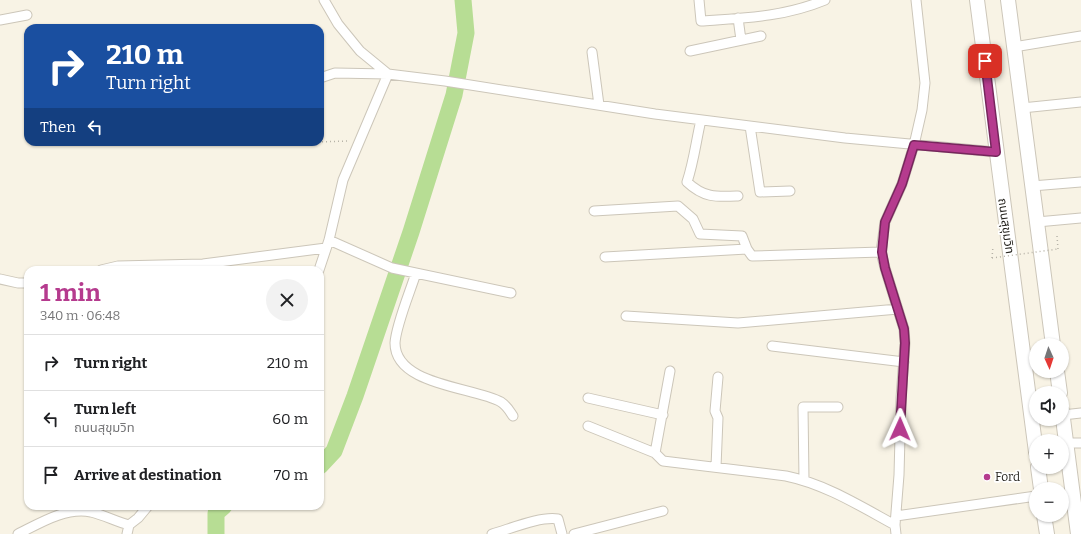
<!DOCTYPE html>
<html lang="en">
<head>
<meta charset="utf-8">
<style>
	:root { --surface:#fff; --page:#f2f2f2; --text:#202124; --muted:#757577; --line:#e0e0e0; --accent:#b53b8e }
	body { margin:0; font-family:Bitter,"Noto Sans Thai",serif; background:var(--page); color:var(--text); height:100vh; display:flex; flex-direction:column; font-size:15px; white-space:nowrap }
	* { box-sizing:border-box; margin:0 }
	p { font-size:13px; color:var(--muted) }
	.icon { flex:none; width:22px; height:22px; fill:none; stroke:currentColor; stroke-width:2; stroke-linecap:round; stroke-linejoin:round }
	.map { position:relative; flex:1; overflow:hidden }
	.drawer { position:absolute; left:24px; top:266px; width:300px; height:244px; display:flex; flex-direction:column; background:var(--surface); border-radius:12px; box-shadow:0 1px 3px #0004 }
	.drawer>* { flex:none }
	.banner { position:absolute; left:24px; top:24px; width:300px; height:122px; border-radius:12px; box-shadow:0 1px 3px #0004; background:#1a4fa0; color:#fff; overflow:hidden }
	.needle { width:26px; rotate:177deg }
	.buttons { position:absolute; left:1029px; top:338px; display:grid; gap:8px }
	.buttons a { display:grid; place-items:center; width:40px; height:40px; border-radius:50%; background:var(--surface); box-shadow:0 1px 3px #0004; font-size:20px }
	.pin { position:absolute; display:grid; place-items:center; width:34px; height:34px; color:#fff; margin:-17px; border-radius:8px; box-shadow:0 2px 6px #0006 }
	.me { position:absolute; width:44px; margin:-22px; rotate:1deg; stroke-linejoin:round; filter:drop-shadow(0 0 3px #0008) }
	.turn { display:flex; align-items:center; gap:14px; height:84px; padding:0 16px; font-size:18px }
	.turn .icon { width:52px; height:52px; stroke-width:2.5 }
	.turn b { display:block; font-size:28px; line-height:34px }
	.then { display:flex; align-items:center; height:38px; padding:0 16px; background:#0003; gap:8px; font-size:15px }
	.round { display:grid; place-items:center; flex:none; width:42px; height:42px; border-radius:21px; background:var(--page) }
	.overview { display:flex; align-items:center; justify-content:space-between; height:68px; padding:0 16px }
	h1 { font-size:24px; font-weight:700; line-height:30px; color:var(--accent) }
	ul { padding:0; list-style:none }
	li { display:flex; align-items:center; gap:12px; height:56px; padding:0 16px; border-top:1px solid var(--line) }
	li div { flex:1 }
	li b { display:block; font-size:15px }
	li em { font-style:normal }
	.map>svg:first-child { display:block }
</style>
</head>
<body>
<div class="map">
<svg width="1081" height="534" viewBox="0 0 1081 534">
	<rect width="100%" height="100%" fill="#f8f3e5"/>
	<g fill="none" stroke-linecap="round" stroke-linejoin="round">
		<path stroke="#b7dd94" stroke-width="17" d="M320,466l14,-15 21,-55 56,-164 43,-137 12,-62 -3,-33
			M216,534v-21l8,-7"/>
		<defs>
			<path id="minor" d="M324,0l14,24 22,27 28,23 57,7 210,33 190,24 151,14
				M699,0l2,21c44,-3 83,-4 124,-21
				M738,18l3,22
				M0,20l27,-5
				M1014,47l67,-11
				M690,51l71,-15
				M592,52l7,53
				M1022,108l59,-6
				M701,120c-5,21 -7,41 -14,62 17,16 29,15 51,14
				M750,126l10,66 30,-1
				M1032,186l49,-4
				M594,211l84,-5 15,13 7,15 42,2 5,13 5,7 129,-4
				M1037,222l44,-4
				M329,240l63,28 119,25
				M605,257l142,-8
				M101,270l17,-4 85,-2 123,-16
				M319,270l10,-30 14,-60 45,-106 -53,-1 -15,5
				M416,273c-6,19 -20,52 -21,70 0,43 80,44 106,59 6,4 8,8 12,14
				M0,279l18,4h10
				M626,316l112,7 160,-14
				M772,346l132,16
				M670,371l-15,82 8,8 123,15c39,8 74,30 109,49
				M588,398l75,17
				M1063,415l18,-2
				M588,426l67,27
				M1066,443h15
				M716,467l2,-49 -3,-7 3,-34
				M804,480l-1,-73h35
				M896,516l140,-20
				M18,534c22,-11 47,-27 73,-22 13,3 26,10 38,13
				M127,534l2,-9 9,-7 10,-12
				M492,534c18,-5 48,-18 66,-15l4,15
				M574,534l89,-23
				M896,534l-1,-9 4,-50 2,-77 4,-55 -1,-14 -19,-61 -4,-16 4,-30 17,-38 12,-39 8,-35 3,-27 -9,-83"/>
			<path id="highway" d="M977,0l59,452
				M1008,0l45,345
				M1057,371l3,22
				M1062,411l16,123
				M1038,467l3,22
				M1044,515l3,19"/>
		</defs>
		<use href="#minor" stroke="#ccc6b9" stroke-width="11"/>
		<use href="#highway" stroke="#ccc6b9" stroke-width="16"/>
		<path stroke="#b7b3a8" stroke-width="1.5" stroke-dasharray="1 3" stroke-linecap="butt" d="M314,142l36,-1
			M1057,236l1,13
			M992,258l1,-12"/>
		<use href="#minor" stroke="#fff" stroke-width="9"/>
		<use href="#highway" stroke="#fff" stroke-width="14"/>
		<path stroke="#b7b3a8" stroke-width="1.5" stroke-dasharray="1 3" stroke-linecap="butt" d="M992,258l66,-9"/>
	</g>
	<g fill="none" stroke-linecap="round" stroke-linejoin="round">
		<defs>
			<path id="route" d="M900,429l5,-86 -1,-14 -19,-61 -3,-16 3,-30 17,-38 12,-39 82,7 -11,-91"/>
		</defs>
		<use href="#route" stroke="#76265c" stroke-width="10"/>
		<use href="#route" stroke="#b53b8e" stroke-width="7"/>
	</g>
	<circle fill="#b53b8e" stroke="#fff" stroke-width="1.5" cx="987" cy="477" r="4"/>
	<g text-anchor="middle" dominant-baseline="central" stroke-width="3.5" stroke-linejoin="round" paint-order="stroke">
		<g font-size="12" fill="#272520" stroke="#fff">
			<text transform="translate(1006 226) rotate(82)">ถนนสุขุมวิท</text>
		</g>
		<g font-size="12" fill="#272520" stroke="#fff" text-anchor="start">
			<text x="995" y="477">Ford</text>
		</g>
	</g>
</svg>
<div class="buttons">
<a><svg class="needle" viewBox="-14 -14 28 28"><path d="M0-13l5 13h-10z" fill="#e53935"/><path d="M0 13l5-13h-10z" fill="#757577"/></svg></a>
<a><svg class="icon" aria-label="sound" viewBox="0 0 24 24"><path d="M4 9h4l5-4v14l-5-4H4zM17 9q2 3 0 6"/></svg></a>
<a>+</a>
<a>−</a>
</div>
<div class="pin" style="left:985px;top:61px;background:#d93025"><svg class="icon" aria-label="arrive" viewBox="0 0 24 24"><path d="M6 21V4h12l-3 4 3 4H6"/></svg></div>
<svg class="me" style="left:900px;top:429px" viewBox="-20 -20 40 40"><path d="M0-17L14 15 0 8-14 15z" fill="#b53b8e" stroke="#fff" stroke-width="4"/></svg>
<div class="banner">
<div class="turn"><svg class="icon" aria-label="right" viewBox="0 0 24 24"><path d="M7 20v-9h11M14 6l5 5-5 5"/></svg><div><b>210 m</b>Turn right</div></div>
<div class="then">Then<svg class="icon" aria-label="left" viewBox="0 0 24 24"><path d="M17 20v-9H6M10 6l-5 5 5 5"/></svg></div>
</div>
<section class="drawer">
<div class="overview"><div><h1>1 min</h1><p>340 m · 06:48</p></div><a class="round"><svg class="icon" aria-label="close" viewBox="0 0 24 24"><path d="M6 6l12 12M18 6L6 18"/></svg></a></div>
<ul>
<li><svg class="icon" aria-label="right" viewBox="0 0 24 24"><path d="M7 20v-9h11M14 6l5 5-5 5"/></svg><div><b>Turn right</b></div><em>210 m</em></li>
<li><svg class="icon" aria-label="left" viewBox="0 0 24 24"><path d="M17 20v-9H6M10 6l-5 5 5 5"/></svg><div><b>Turn left</b><p>ถนนสุขุมวิท</p></div><em>60 m</em></li>
<li><svg class="icon" aria-label="arrive" viewBox="0 0 24 24"><path d="M6 21V4h12l-3 4 3 4H6"/></svg><div><b>Arrive at destination</b></div><em>70 m</em></li>
</ul>
</section>
</div>
</body>
</html>
